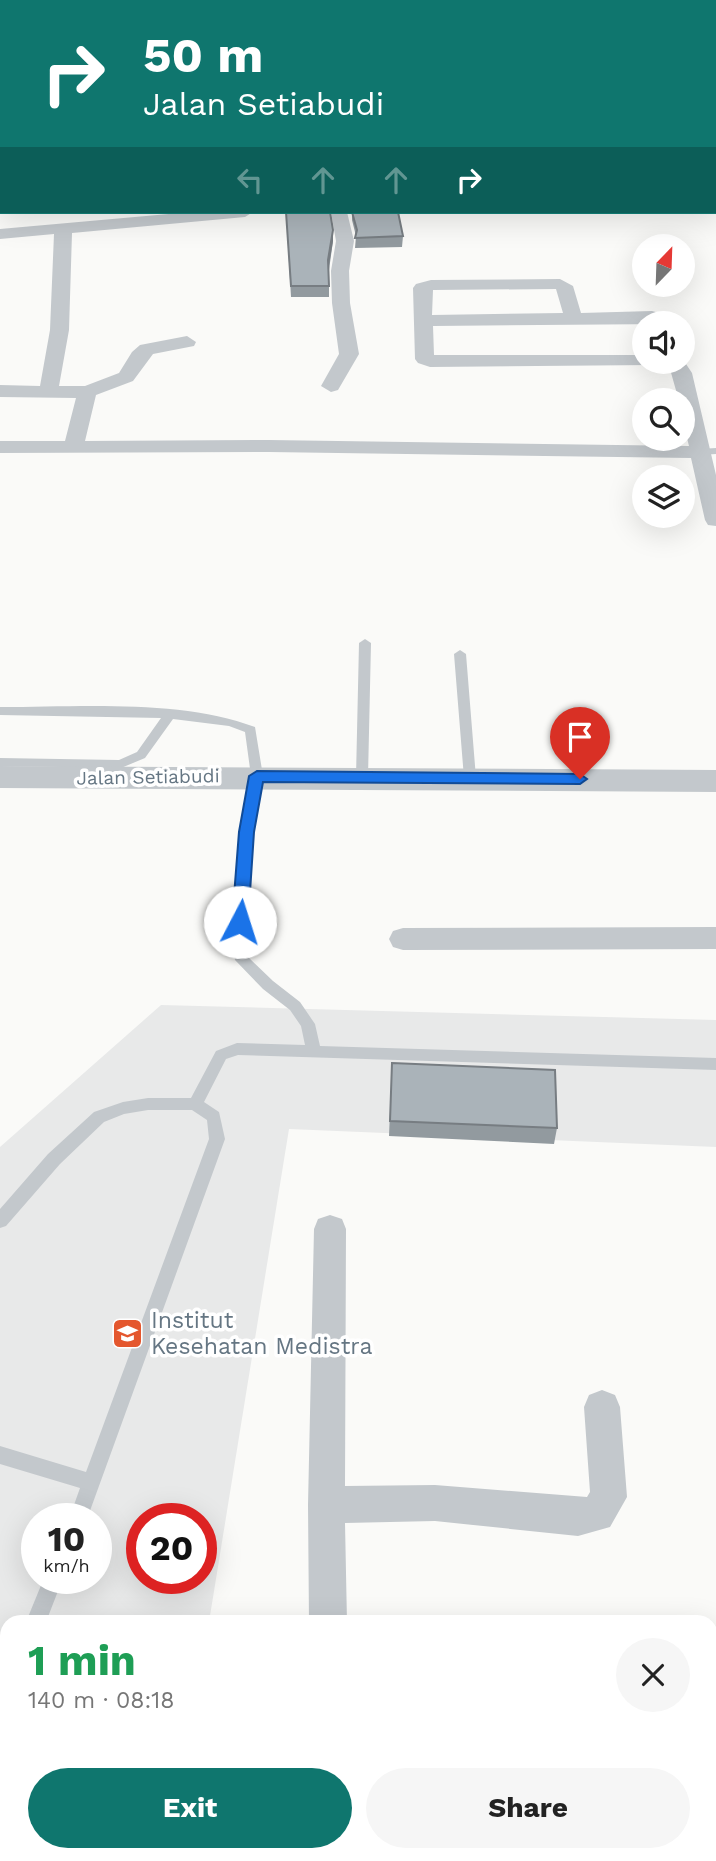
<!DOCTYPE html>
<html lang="en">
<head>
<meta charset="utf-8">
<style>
	:root { --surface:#fff; --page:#f6f6f6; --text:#222; --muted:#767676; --accent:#0f766e }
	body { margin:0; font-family:"Work Sans",sans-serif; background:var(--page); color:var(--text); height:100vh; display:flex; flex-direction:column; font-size:26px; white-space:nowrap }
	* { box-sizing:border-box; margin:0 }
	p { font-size:23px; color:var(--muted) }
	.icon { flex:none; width:38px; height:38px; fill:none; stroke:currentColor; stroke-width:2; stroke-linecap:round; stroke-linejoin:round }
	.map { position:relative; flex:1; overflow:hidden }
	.drawer { position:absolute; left:0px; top:1615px; width:718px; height:247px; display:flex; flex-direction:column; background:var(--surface); border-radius:21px 21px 0 0; box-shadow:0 7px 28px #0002 }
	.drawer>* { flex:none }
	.guide { position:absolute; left:0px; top:0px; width:718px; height:214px; box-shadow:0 7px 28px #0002; background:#0f766e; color:#fff; overflow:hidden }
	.needle { width:46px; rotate:23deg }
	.tools { position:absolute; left:632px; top:234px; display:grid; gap:14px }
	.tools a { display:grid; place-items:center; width:63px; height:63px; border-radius:50%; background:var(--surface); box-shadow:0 7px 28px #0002; font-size:35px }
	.speed { position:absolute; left:21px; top:1503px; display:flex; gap:14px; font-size:35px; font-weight:700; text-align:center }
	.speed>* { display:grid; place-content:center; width:91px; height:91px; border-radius:50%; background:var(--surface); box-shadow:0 7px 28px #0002; line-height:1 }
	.speed small { font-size:18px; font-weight:400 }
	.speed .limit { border:10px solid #d22; background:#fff; color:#111 }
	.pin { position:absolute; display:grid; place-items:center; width:60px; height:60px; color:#fff; margin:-72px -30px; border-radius:50% 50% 50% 0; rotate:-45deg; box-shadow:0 0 7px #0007 }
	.pin .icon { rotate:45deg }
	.me { position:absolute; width:77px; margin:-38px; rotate:5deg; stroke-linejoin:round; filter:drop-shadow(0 0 5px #0008) }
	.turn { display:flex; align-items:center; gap:24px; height:147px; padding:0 28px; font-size:32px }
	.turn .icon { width:91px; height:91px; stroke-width:2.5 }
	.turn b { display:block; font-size:49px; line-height:60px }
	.lanes { display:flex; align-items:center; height:66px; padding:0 28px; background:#0003; justify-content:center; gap:35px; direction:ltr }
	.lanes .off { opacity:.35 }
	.round { display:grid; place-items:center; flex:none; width:74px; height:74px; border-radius:37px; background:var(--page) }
	.summary { display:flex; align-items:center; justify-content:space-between; height:119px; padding:0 28px }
	h1 { font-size:42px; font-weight:700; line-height:52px; color:#1e9e55 }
	.action { display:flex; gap:14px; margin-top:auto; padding:14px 28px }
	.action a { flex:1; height:80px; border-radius:42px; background:var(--accent); color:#fff; font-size:28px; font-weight:700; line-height:80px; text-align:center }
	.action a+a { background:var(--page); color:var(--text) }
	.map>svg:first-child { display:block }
</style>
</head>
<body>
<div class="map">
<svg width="716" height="1861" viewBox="0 0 716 1861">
	<rect width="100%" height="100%" fill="#fafaf8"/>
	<path fill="#e8e9e9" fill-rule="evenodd" d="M161,1005l555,15v127l-427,-18 -80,493h-202v171l-7,18v-664zM37,1519h59v59h-59zM142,1519h59v59h-59z"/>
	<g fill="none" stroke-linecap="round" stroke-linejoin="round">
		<path fill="#c3c8cc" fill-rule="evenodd" d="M104,0h6v2h-6z
			M242,0h6v2h-6z
			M716,448v6l-16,1 -5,-3 5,-3z
			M365,639l6,4 -3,134 -6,4 -6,-4 3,-134z
			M460,650l6,4 10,124 -6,4 -6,-4 -10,-124z
			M0,707c80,0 181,-8 255,20l8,49 -9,56 -9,106 4,20 24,23 27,21 15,22 5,22 396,12v12l-478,-15 -12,4 -22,43 15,10 6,27 -138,380h-18l11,-31 -80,-24v-18l86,26 123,-333 -2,-19 -15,-10h-44l-24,4 -20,8 -44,42 -54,62 -6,2v-19l48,-55 46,-42 29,-10 25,-4h43l25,-47 21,-8 68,2 -4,-19 -11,-16 -27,-21 -28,-29 -4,-22 9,-106 11,-56 -6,-44 -16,-6 -56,-7 -28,39 -24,10 -121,-2v-8l119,2 18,-8 24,-34 -161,-3z
			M44,1578h19l-17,44h-20z
			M7,1686v35l-7,3v-35z
			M454,1855h22v6h-22z"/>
		<path fill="#c3c8cc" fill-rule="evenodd" d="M446,0h14v2h-14z
			M490,0h14l1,2h-14z
			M604,0h34l-36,2z
			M708,0h8v5v-3z
			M0,1l3,1 -1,9h-2z
			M0,41h2v8h-2z
			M0,148l2,1v13l-2,-1z
			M191,212h62l-8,5 -173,16 -3,97 -10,56h26l34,-13 13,-21 8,-7 47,-9 9,6 -2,4 -41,8 -20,27 -37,14 -11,46 184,-1 420,6 -7,-28v-17h-3l-11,-39h14v-4l10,15 24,102v51l-8,-1 -3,-5 -14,-62 -422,-6 -269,1v-12h65l11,-43 -76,-1v-12l40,1 10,-56 4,-96 -54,5v-10z
			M331,212h16l7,29 -5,30 1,32 9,51 -21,36 -7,2 -10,-6 18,-32 -7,-51 -1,-32 5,-30z
			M560,279l13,7 8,27 71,-2 7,2 9,11 -235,2 1,29h210v7h9l-2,3 -221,2 -12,-4 -3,-4 -2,-71 3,-4 15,-4zM556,289l7,24 -131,2 1,-25z
			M716,927v22l-313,1 -10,-3 -4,-8 4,-8 10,-3z
			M330,1215l12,4 4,10 -1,257 90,-1 152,12 3,-5 -6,-85 5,-12 13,-5 13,5 5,12 7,90 -17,30 -32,9 -143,-15 -90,2 2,99h-38l-1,-117 6,-276 4,-10z
			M312,1855h42v6h-42z"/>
		<path fill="#c3c8cc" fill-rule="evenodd" d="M0,766l716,4v22l-716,-4z"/>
	</g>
	<path fill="#929a9f" d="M286,212l47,29 -4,29v27h-38z
		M352,212h46l5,24 -1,11 -47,1 1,-12 -4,-16z
		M392,1063l165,65 -3,16 -165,-8z"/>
	<path fill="#777d82" d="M333,230v11l-5,30v-11z"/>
	<path fill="#aab3b9" stroke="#777d82" stroke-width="2" d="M354,0h27v2h-27z
		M286,212h44l3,18 -5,30 1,26h-38z
		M352,212h46l5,24 -48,2 2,-8z
		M392,1063l163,7 2,58 -167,-7z"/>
	<path fill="#1a73e8" stroke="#114b97" stroke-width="2" d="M257,771l323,3 7,5 -7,5 -317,-2 -9,50 -6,90 -8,6 -8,-6 7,-90 10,-56z"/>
	<defs>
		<symbol id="university-square" viewBox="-11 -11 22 22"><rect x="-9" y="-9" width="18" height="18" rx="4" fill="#e4572e" stroke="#fff"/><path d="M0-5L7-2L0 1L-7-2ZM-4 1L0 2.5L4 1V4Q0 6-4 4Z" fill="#fff"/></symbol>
	</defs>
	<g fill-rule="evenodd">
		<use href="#university-square" x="110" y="1316" width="35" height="35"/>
	</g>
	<g text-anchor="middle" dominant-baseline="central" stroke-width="7" stroke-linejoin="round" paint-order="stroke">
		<g font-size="19" fill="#657683" stroke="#fff">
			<text transform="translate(148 777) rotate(-1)">Jalan Setiabudi</text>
		</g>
		<g font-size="23" fill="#657683" stroke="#fff" text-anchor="start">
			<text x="151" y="1320">Institut<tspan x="151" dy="26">Kesehatan Medistra</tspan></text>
		</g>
	</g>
</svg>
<div class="tools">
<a><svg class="needle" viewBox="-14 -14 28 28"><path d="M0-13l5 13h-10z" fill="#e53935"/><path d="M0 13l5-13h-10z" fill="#767676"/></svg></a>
<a><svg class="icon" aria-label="sound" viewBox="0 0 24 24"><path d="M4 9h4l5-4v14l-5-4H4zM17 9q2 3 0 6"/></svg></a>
<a><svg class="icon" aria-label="search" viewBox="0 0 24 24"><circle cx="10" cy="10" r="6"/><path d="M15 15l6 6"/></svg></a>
<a><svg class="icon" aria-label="layers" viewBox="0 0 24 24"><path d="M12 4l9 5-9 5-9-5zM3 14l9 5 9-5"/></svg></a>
</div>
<div class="speed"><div>10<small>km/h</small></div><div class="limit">20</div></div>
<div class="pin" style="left:580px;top:779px;background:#d93025"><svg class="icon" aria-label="arrive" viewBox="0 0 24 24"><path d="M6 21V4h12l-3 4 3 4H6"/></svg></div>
<svg class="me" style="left:240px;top:922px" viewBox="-20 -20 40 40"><circle r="19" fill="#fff"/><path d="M0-13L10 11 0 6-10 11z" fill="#1a73e8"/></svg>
<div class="guide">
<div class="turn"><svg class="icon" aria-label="right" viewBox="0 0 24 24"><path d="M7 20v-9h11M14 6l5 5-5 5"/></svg><div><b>50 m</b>Jalan Setiabudi</div></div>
<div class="lanes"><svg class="icon off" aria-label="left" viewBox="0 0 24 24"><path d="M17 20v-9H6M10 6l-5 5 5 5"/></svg><svg class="icon off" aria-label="ahead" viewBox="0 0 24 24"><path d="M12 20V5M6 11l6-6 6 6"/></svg><svg class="icon off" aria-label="ahead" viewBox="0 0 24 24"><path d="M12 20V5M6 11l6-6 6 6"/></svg><svg class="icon" aria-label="right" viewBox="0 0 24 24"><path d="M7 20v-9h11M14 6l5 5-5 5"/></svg></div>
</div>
<section class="drawer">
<div class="summary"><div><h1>1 min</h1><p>140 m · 08:18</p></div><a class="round"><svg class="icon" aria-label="close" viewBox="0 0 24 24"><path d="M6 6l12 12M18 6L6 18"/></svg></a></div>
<div class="action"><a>Exit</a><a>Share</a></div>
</section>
</div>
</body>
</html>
